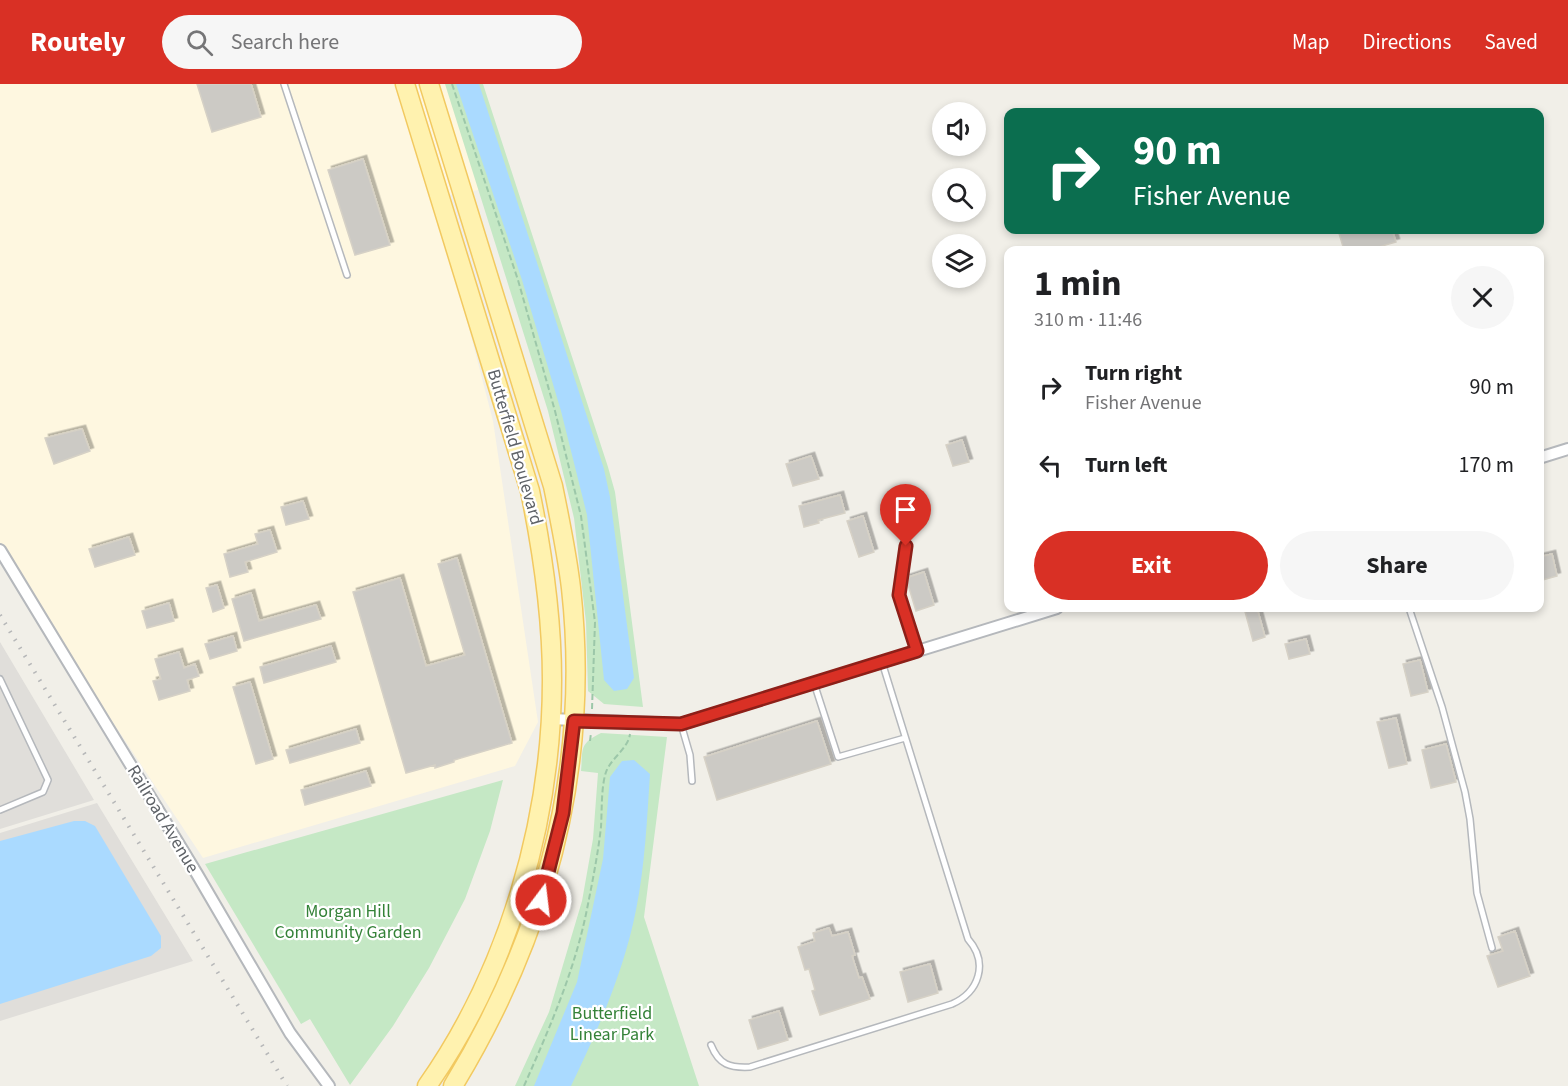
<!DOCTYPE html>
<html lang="en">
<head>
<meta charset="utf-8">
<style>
	:root { --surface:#fff; --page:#f6f6f6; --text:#202124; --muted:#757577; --accent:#d93025 }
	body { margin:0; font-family:"Source Sans 3",sans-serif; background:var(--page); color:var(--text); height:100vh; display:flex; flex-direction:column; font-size:22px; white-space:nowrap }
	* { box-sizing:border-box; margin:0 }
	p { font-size:20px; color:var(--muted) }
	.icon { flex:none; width:33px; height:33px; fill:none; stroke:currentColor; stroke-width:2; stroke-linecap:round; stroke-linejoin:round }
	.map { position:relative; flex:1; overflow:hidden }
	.details { position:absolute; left:1004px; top:162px; width:540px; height:366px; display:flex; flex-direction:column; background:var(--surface); border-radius:12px; box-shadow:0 3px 9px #0003 }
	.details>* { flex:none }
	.guide { position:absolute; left:1004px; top:24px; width:540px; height:126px; border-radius:12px; box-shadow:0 3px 9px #0003; background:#0b6e4f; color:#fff; overflow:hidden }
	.tools { position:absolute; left:932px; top:18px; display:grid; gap:12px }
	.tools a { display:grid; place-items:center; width:54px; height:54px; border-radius:50%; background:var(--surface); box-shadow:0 3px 9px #0003; font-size:30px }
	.pin { position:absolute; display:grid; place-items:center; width:51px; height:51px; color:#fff; margin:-62px -26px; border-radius:50% 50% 50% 0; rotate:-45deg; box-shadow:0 0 6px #0007 }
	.pin .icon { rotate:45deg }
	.me { position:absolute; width:66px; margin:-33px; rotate:15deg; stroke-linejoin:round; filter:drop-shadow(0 0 4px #0008) }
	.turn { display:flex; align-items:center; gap:21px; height:126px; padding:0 30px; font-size:27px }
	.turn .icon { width:78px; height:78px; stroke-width:2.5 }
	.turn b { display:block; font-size:42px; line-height:51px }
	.round { display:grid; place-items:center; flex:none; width:63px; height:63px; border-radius:32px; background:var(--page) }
	.head { display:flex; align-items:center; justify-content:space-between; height:102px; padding:0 30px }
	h1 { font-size:36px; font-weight:700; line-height:45px }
	.cta { display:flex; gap:12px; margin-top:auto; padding:12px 30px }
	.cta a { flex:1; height:69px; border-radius:36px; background:var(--accent); color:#fff; font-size:24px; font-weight:700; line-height:69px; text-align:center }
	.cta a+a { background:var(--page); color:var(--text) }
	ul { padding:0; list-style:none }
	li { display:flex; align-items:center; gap:18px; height:78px; padding:0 30px }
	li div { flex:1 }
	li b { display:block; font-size:22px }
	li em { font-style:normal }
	header { display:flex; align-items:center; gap:36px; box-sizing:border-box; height:84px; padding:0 30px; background:var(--accent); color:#fff }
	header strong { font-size:28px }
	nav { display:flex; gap:33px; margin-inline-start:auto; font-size:21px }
	.search { width:420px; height:54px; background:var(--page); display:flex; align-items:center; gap:15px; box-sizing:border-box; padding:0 21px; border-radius:33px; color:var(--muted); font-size:22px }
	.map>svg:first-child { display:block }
</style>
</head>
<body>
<header>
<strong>Routely</strong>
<div class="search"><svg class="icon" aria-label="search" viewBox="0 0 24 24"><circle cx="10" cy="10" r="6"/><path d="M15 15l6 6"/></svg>Search here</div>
<nav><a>Map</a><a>Directions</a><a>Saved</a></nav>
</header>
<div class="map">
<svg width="1568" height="1002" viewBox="0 0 1568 1002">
	<defs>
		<filter id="shadow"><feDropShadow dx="3.5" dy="-3.5" stdDeviation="0" flood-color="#0004"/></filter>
	</defs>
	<rect width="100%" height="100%" fill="#f1efe8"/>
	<path fill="#fef7e0" d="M0,0h459l32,104 -44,7 -11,5 57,221 45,301 -23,44 -312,92 -168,-253 -35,-59z"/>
	<path fill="#e0deda" d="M0,558l94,158 -94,29z
		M97,719l96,158 -193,60v-188z"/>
	<path fill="#c5e8c5" d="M445,0h38l125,383 7,25 28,215 -39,-3 -16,-13 -2,-69 -12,-104 -26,-107z
		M601,649l66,4 -23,180 55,169h-184l34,-74 33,-111 11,-62 5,-66 -17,-2c2,-23 -2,-27 20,-38z
		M503,696l-13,51 -25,68 -36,69 -36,58 -43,59 -40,-66 -9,5 -96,-160z"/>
	<path fill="#aadaff" d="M456,0h23l125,385 6,28 24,181 -7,11 -13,2 -10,-11 -17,-165 -26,-104 -39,-131z
		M634,676l16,14c-3,45 -5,91 -14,136 -12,61 -38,120 -65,176h-37l43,-104 26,-123 7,-82 12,-16z
		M74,737h11l10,5 66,110v12l-10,8 -151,48v-163z"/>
	<path fill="#cccac5" stroke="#d6d1c6" stroke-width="1.5" filter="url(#shadow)" d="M197,0h54l10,33 -49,15z
		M363,75l27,86 -35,10 -27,-85z
		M1338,146h54l4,12 -28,8h-24z
		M82,345l8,22 -36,13 -9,-26z
		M962,356l7,22 -16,4 -7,-21z
		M811,372l8,23 -26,7 -7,-22z
		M840,411l5,18 -27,7 1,3 -15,4 -5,-21z
		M303,417l6,18 -23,6 -5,-18z
		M863,432l11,36 -15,5 -12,-36z
		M270,446l7,22 -32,10 3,10 -18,5 -6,-23 34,-10 -3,-10z
		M129,453l6,18 -40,12 -6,-18z
		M1552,470l5,22 -18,5v-24z
		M457,474l55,185 -58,17v2l-19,6v-3l-29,8 -53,-181 47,-14 26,88 39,-11 -27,-91z
		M924,488l10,33 -18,6 -10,-33z
		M217,501l7,23 -11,4 -7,-24z
		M251,509l8,28 57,-16 5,14 -77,22 -12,-42z
		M169,519l5,18 -27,7 -5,-17z
		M1244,524h13l8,29 -12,4z
		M233,552l4,15 -27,8 -5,-15z
		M1306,555l4,15 -21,5 -4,-15z
		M331,562l5,16 -72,21 -4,-16z
		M179,568l5,16 11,-4 4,12 -12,4 3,11 -31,9 -6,-19 8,-2 -6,-20z
		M1420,576l8,32 -17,4 -8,-32z
		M250,598l23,77 -17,5 -23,-77z
		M1396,634l11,46 -18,4 -12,-46z
		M817,637l14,43 -114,36 -13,-43z
		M356,645l4,14 -70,20 -4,-13z
		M1446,660l10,38 -25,6 -9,-38z
		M366,687l5,15 -66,19 -4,-15z
		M829,844l3,8 16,-4 7,23 -3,1 7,22 3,-1 8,22 -50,16 -8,-24 3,-1 -6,-21 -4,1 -7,-23 17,-6 -2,-8z
		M1515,847l15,45 -32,11 -11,-31 16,-5 -5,-14z
		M930,880l8,29 -30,9 -8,-30z
		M779,927l9,29 -30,9 -9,-29z"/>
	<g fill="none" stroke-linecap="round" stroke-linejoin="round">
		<defs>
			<path id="service" d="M284,0l63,191
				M892,415l14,47 -7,49 18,56
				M1409,524l33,99 23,85 5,27 7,74 15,55
				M0,595l48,101 -5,12 -43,18
				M814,599l24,74 67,-19
				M681,640l9,31 2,26
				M711,961c8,20 19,23 39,22l202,-63c27,-12 37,-41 16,-65l-86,-277"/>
			<path id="minor" d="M1539,374l29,-9
				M0,466l197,324 93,159 39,53
				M550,635l131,5 376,-116"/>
			<path id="primary" d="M405,0l125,407c13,63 22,125 22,189 0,141 -44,291 -125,406
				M429,0l124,402c7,34 14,68 18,102 20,181 -25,345 -118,498"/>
		</defs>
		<use href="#service" stroke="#b5b8bc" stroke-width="8"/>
		<use href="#minor" stroke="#b5b8bc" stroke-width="14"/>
		<use href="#primary" stroke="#f2c960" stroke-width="21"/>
		<path stroke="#9cc7a9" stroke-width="2" stroke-dasharray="6 3" stroke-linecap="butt" d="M452,0l66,196 37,131 26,105 14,106 -3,87
			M590,657l1,-8
			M524,1002c26,-59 52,-118 64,-182 5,-25 10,-51 13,-77 1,-16 0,-40 5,-55 5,-14 22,-23 24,-38"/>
		<use href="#service" stroke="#fff" stroke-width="5"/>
		<use href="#minor" stroke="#fff" stroke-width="10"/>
		<use href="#primary" stroke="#fff2af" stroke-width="18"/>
		<path stroke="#b6b7b8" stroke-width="4" stroke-dasharray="1.5 8" stroke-linecap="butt" d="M0,531l287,471"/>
	</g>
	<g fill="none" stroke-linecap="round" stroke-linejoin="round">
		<defs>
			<path id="route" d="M541,816l22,-87 11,-92 107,3 236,-73 -18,-56 7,-49"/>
		</defs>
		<use href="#route" stroke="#8d1f18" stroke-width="15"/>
		<use href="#route" stroke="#d93025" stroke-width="10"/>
	</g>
	<g text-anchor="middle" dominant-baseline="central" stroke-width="4.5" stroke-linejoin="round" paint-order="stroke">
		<g font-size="18" fill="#5f6368" stroke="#fff">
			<text transform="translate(515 363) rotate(74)">Butterfield Boulevard</text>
			<text transform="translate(163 735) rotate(59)">Railroad Avenue</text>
		</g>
		<g font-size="18" fill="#348238" stroke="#fff">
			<text x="348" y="827">Morgan Hill<tspan x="348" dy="21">Community Garden</tspan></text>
			<text x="612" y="929">Butterfield<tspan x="612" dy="21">Linear Park</tspan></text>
		</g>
	</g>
</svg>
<div class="tools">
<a><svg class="icon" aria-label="sound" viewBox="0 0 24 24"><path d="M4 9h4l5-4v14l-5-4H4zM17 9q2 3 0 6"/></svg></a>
<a><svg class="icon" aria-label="search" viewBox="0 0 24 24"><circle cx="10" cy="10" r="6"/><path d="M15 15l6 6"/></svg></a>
<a><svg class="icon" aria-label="layers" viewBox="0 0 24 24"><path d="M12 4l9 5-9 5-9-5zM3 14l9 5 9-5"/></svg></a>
</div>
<div class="pin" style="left:906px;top:462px;background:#d93025"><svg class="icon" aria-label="arrive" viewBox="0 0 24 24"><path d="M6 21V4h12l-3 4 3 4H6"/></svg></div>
<svg class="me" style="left:541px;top:816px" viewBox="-20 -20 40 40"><circle r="17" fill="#d93025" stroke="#fff" stroke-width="3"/><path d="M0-11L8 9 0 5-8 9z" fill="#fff"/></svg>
<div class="guide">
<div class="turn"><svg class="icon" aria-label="right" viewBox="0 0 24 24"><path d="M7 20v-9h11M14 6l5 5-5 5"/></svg><div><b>90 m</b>Fisher Avenue</div></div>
</div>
<section class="details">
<div class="head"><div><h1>1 min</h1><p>310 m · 11:46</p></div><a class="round"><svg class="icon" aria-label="close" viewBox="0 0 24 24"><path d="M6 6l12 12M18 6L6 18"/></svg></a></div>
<ul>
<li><svg class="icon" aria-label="right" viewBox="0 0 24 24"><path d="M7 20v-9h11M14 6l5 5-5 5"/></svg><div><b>Turn right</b><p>Fisher Avenue</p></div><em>90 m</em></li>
<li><svg class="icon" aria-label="left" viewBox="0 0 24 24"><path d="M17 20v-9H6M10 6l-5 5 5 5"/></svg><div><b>Turn left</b></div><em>170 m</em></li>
</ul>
<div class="cta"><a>Exit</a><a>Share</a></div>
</section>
</div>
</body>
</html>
